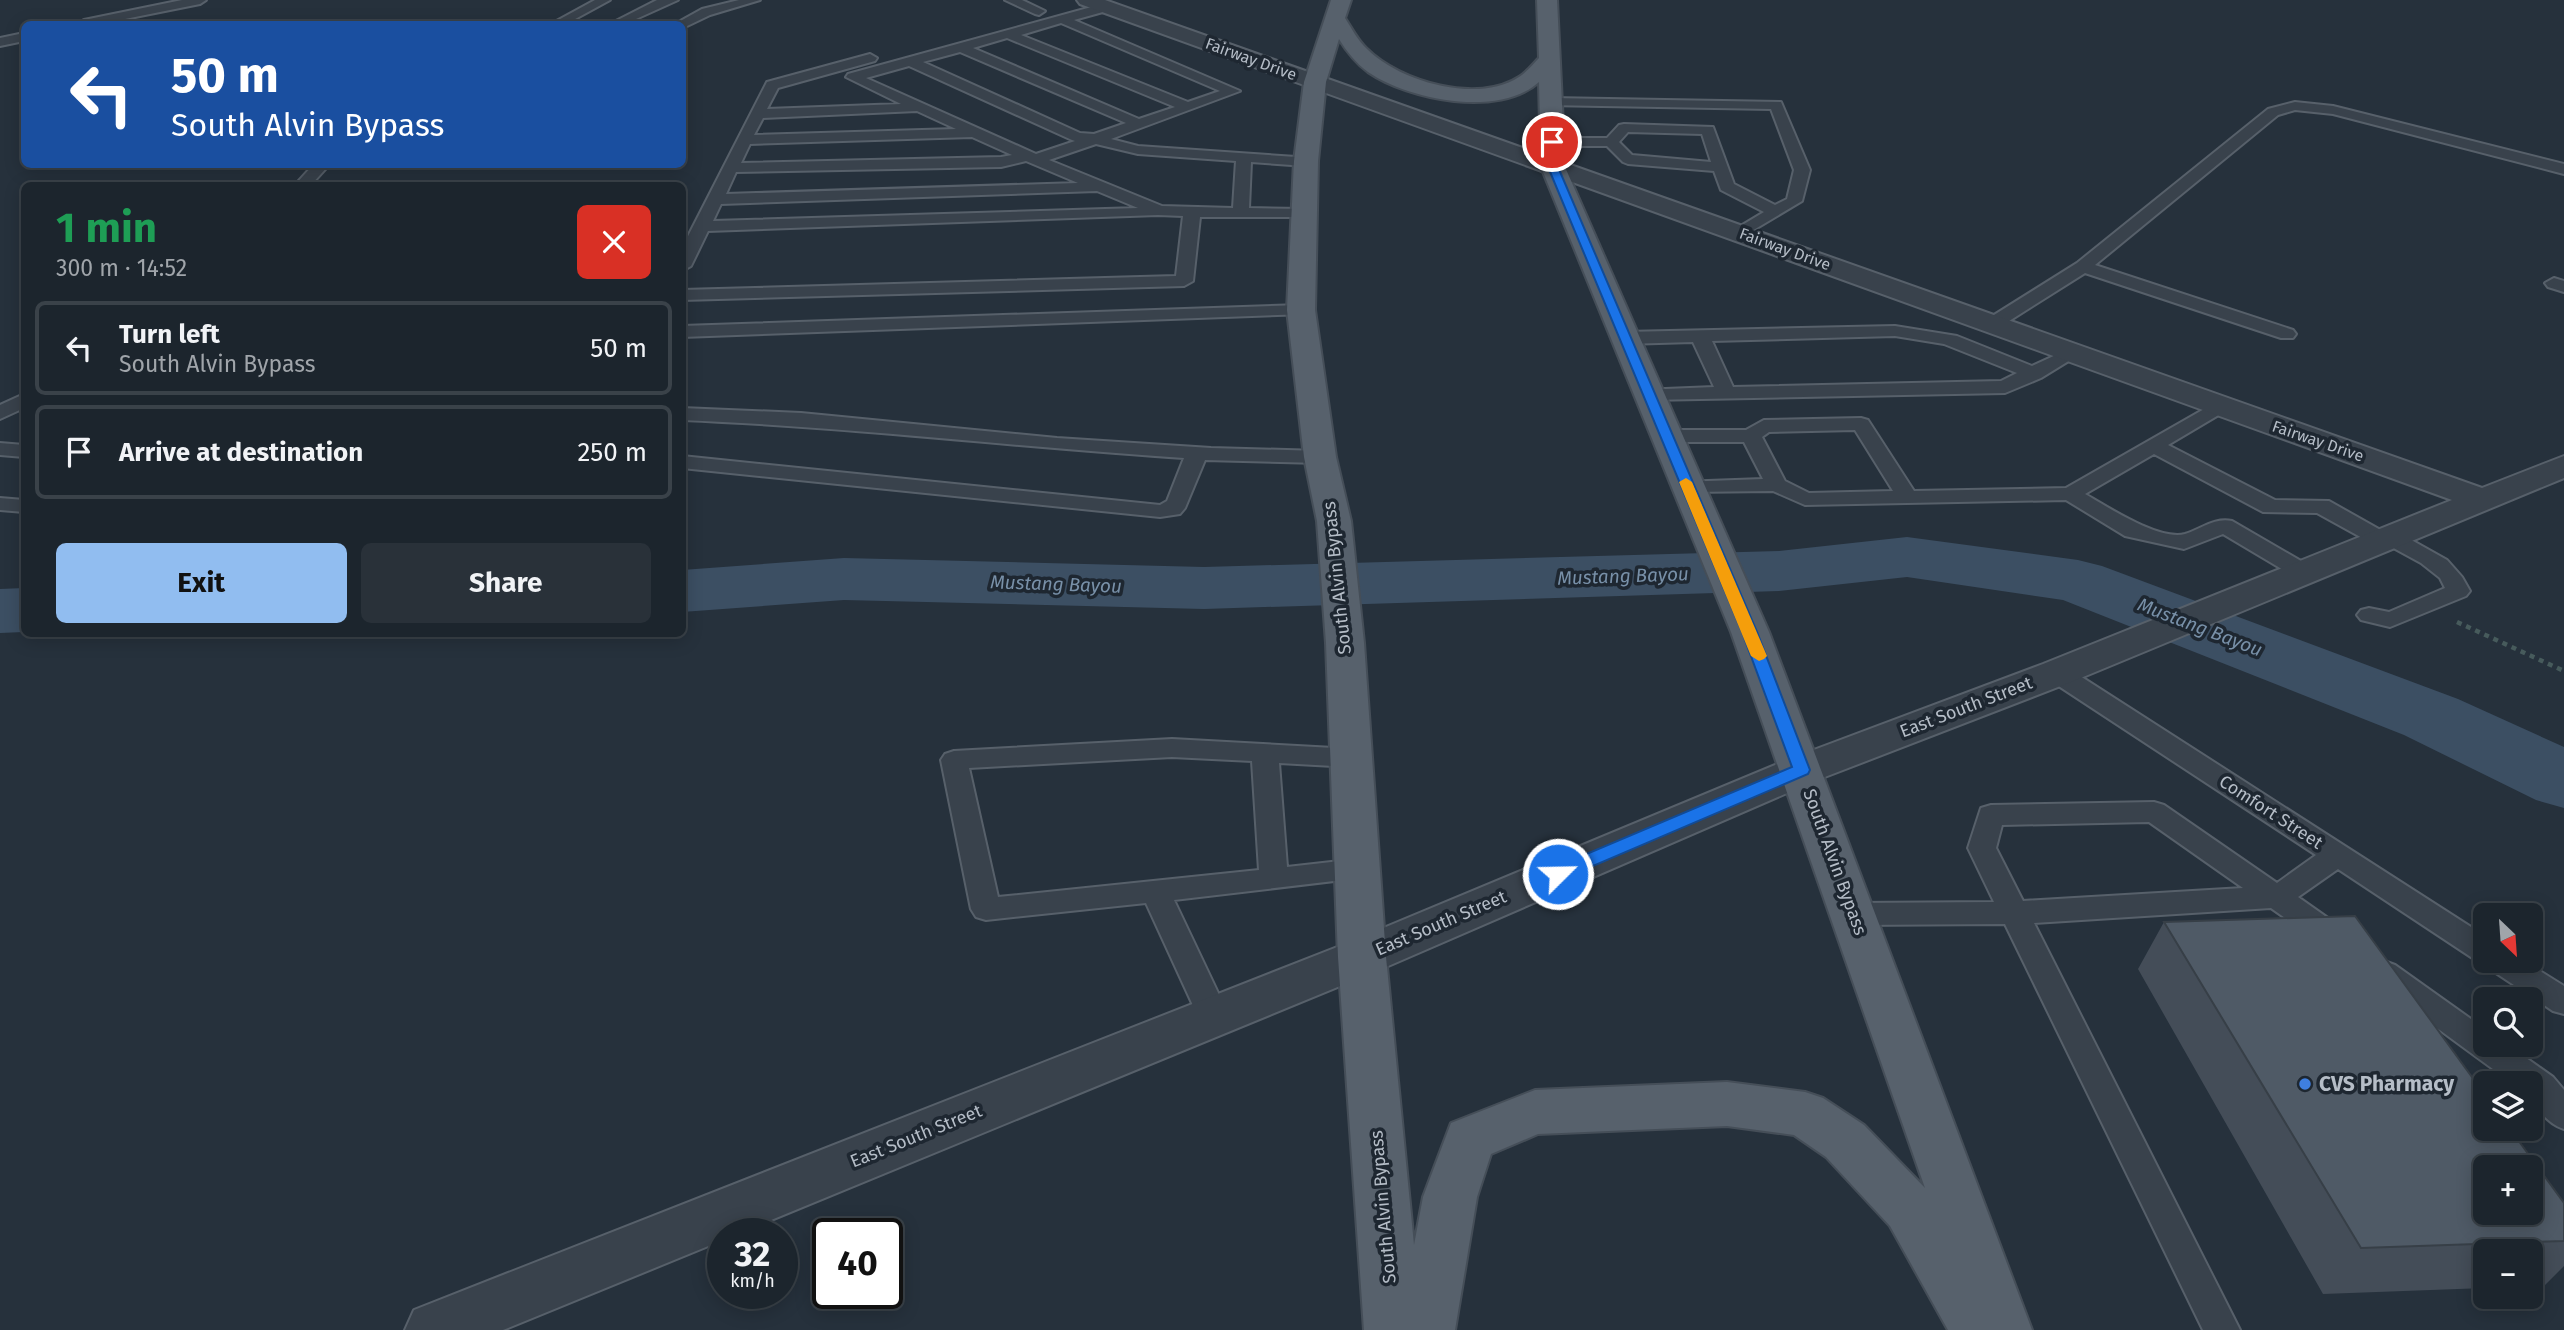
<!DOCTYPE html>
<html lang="en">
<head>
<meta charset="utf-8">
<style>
	:root { --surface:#1c252d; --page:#293139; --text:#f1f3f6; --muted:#a0a5aa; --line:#3a4249; --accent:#91bdf0 }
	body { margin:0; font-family:"Fira Sans",sans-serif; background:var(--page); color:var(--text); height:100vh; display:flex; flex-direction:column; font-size:26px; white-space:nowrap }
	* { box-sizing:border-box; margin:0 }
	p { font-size:23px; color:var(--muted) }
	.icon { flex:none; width:38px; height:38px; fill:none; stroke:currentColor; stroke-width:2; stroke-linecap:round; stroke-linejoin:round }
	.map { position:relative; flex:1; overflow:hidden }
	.side { position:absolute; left:21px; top:182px; width:665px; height:455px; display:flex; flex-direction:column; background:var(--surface); border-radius:10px; box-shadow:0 4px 18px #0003,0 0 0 2px var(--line) }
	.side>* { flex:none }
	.guide { position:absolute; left:21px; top:21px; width:665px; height:147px; border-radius:10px; box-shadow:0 4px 18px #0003,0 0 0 2px var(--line); background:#1a4fa0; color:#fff; overflow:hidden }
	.needle { width:46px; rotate:155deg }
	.fabs { position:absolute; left:2473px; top:903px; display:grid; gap:14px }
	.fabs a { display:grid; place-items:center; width:70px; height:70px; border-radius:10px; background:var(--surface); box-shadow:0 4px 18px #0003,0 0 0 2px var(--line); font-size:35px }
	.speed { position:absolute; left:707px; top:1218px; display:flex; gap:14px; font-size:35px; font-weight:700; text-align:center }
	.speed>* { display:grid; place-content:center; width:91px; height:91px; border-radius:50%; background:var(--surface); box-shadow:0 4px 18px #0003,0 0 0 2px var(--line); line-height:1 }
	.speed small { font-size:18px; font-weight:400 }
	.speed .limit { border:4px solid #111; border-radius:10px; background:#fff; color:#111 }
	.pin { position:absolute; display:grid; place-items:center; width:60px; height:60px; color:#fff; margin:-30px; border:4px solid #fff; border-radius:50%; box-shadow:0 2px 7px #0007 }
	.me { position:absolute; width:77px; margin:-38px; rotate:67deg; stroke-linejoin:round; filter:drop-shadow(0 0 5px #0008) }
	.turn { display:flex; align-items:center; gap:24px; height:147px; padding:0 35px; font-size:32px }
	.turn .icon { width:91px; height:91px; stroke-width:2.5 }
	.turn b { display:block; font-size:49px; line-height:60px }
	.round { display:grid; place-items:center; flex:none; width:74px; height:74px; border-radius:10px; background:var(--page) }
	.headline { display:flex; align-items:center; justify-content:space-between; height:119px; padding:0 35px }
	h1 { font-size:42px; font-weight:700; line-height:52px; color:#1e9e55 }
	.action { display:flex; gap:14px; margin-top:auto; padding:14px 35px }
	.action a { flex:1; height:80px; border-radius:10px; background:var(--accent); color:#111; font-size:28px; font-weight:700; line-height:80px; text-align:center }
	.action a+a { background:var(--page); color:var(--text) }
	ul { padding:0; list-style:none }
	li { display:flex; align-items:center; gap:21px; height:94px; margin:0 14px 10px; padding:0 21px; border:4px solid var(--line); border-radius:10px }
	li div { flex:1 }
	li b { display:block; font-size:26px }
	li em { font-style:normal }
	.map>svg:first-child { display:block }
</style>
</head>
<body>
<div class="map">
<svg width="2564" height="1330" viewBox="0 0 2564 1330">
	<rect width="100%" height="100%" fill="#26313c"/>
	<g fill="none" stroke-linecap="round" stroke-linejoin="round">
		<path fill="#3c4f63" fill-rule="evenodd" d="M1907,537l171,23 24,6 356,133 106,48v61l-28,-8 -132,-65 -341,-135 -156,-23 -128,14 -575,18 -360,-9 -162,12v-42l162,-12 360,9 575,-16z
			M24,588v44l-24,1v-44z"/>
		<defs>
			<path id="service" d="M182,0h24l-6,4 -100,20h-22l6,-4z
				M595,0h15l-44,24h-15z
				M657,0h21l-53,24h-15z
				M739,0h21l-50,15 -25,12 -10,-3 27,-15z
				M1005,0h17l23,11 -6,4 -4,-1z
				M1106,3l4,1v6l-36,10 166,71 -129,48 27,7 173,12 3,3 -3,3 -5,2 -55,-4 -2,46 54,1 8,5 -2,3h-109l-7,64 -9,5 -502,14v-10l494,-14 7,-60 -25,-1 -450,16 -17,35 -9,5v-23l85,-166 103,-28 7,4 -2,3 -97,27 -11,21 134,-5 -55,-27 2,-3zM1061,23l159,68 -32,11 -167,-67zM1007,38l168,69 -36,12 -166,-71zM960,52l166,71 -32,11 -14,-1 -157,-71zM909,66l163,74 3,1 -39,13 -170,-76zM917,111l39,18 -202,6 9,-17zM972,137l40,18 -11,2 -260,6 9,-19zM1096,144l42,10 98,7 -3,47 -71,-2 -113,-46zM1026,161l52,22 -352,11 10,-22 265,-5zM1097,191l41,17 -425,13 8,-17z
				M24,33v8l-24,5v-8z
				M1551,98l230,4 29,68 -8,31 -62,37 -8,-5 2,-3 30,-18 -43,-22 -7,-19 -86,-7 -5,-2 -16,-16h-55l-7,-4 7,-4h55l12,-13 5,-1 89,3 21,57 41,21 12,-6 7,-29 -23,-61 -225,-4v-6zM1628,132l74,2 9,28 -79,-7 -13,-13z
				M2295,102l38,4 231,58v10l-231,-60 -38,-4 -17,5 -183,150 198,65 3,4 -3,4h-12l-196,-65 -87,55h-12l-3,-4 3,-4 91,-57 191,-154z
				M314,164h16l-20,22h-16z
				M2554,278l10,3v11l-16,-5 -3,-4z
				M1301,305l9,5 -3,4 -625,23v-11z
				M1895,326l62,10 75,30 39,-18 9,6 -39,24 -36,15 -357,7 -7,-2 -3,-4 3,-4 73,-3 -21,-45 -68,2 -9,-6 9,-6zM1895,336l49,8 73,29 -16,8 -268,6 -21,-46z
				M24,394v14l-24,11v-14z
				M2220,400l10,6 -3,4 -59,35 107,55 54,1 55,31h13l50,28 15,17 8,14 -4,5 -76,31 -29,-7 -4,-5 4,-5 8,-2 20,4 56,-24 -5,-10 -19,-15 -33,-18h-13l-58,-32 -54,-1 -109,-58 -69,40c23,13 74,47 100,40 16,-5 30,-17 47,-13l81,47 3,5 -3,5h-16l-74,-44 -39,15 -59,-13 -59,-36 -261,5 -32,-14 -86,1 -7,-2 -4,-4 4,-4 83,-3 -19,-37h-78l-7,-2 -3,-4 3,-4 7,-2h80l18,-10 97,-2 7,2 46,71 152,-3zM1855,430l38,61 -84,2 -24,-12 -23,-44 7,-5z
				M682,408l119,5 256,25 154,10 109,3 7,2 3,4 -3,4 -7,2 -115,-3 -20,48 -5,6 -20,3 -478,-49v-12l478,49 7,-4 17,-43c-167,-11 -334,-31 -502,-38z
				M0,443l24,2v12l-24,-2z
				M0,498l24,2v12l-24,-2z
				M2057,665l9,2 419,269v25h39l40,25v28l-11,-3 -63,-42 -3,-7 -13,-3 -136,-90 -40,28 44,31 5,8 -5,8 -10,3 -10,-3 -51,-36 -237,15 206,407h-37l-198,-406 -151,1 -10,-3 -5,-8 5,-8 10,-3 140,-1 -26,-54 13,-40 10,-3 163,-3 10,3 113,78 39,-28 -268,-176 -3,-6 3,-6zM2149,822l94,66 -220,13 -27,-53 6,-23z
				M1172,739l180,10 9,3 4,6 -4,6 -9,3 -73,-4 8,104 71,-8 10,4 4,7 -4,7 -194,23 55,116 -5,9 -11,4 -11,-4 -56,-122 -160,17 -10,-3 -5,-8 -30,-149 4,-6 9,-3zM1172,757l80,4 7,109 -261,27 -29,-129z
				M2384,961l11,4 90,64v16h23l45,32 11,13v39c-18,-6 -34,-26 -34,-46h-18l-139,-102 -4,-8 4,-8z"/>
			<path id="tertiary" d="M1077,0h28l1377,488 82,-32v22l-493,204 -254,98 -438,190 -642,264h-14v6l-220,90h-98l9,-20 931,-366 442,-184 256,-96 409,-164 -1372,-496z"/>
			<path id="primary" d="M1331,0h20l-6,18c7,11 13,23 22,31 33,33 111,55 152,28 8,-5 14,-13 20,-19l-2,-58h20l8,167 204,465 263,698h-84l-58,-104 -64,-69 -32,-22 -67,-9 -189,8 -47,20 -14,43 -22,133h-91l-26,-373 -12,-314 -9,-122 -13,-64 -17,-147 7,-149 10,-79zM1339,39c8,13 17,24 29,33 41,28 131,46 171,10l2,85 190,465 194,556 -61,-63 -41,-27 -18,-6 -78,-10 -192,8 -84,33 -28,74 -9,48 -28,-288 -22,-314 -13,-122 -15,-64 -21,-147 3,-149 8,-79z"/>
		</defs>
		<use href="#service" stroke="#57606a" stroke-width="4"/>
		<use href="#tertiary" stroke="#57606a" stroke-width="4"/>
		<use href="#primary" stroke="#454e58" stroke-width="4"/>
		<path stroke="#475b5c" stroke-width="4.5" stroke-dasharray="5 5" stroke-linecap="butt" d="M2457,622l107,49"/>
		<use href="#service" fill="#39424c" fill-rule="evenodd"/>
		<use href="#tertiary" fill="#39424c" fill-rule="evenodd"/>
		<use href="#primary" fill="#57616c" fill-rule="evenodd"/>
	</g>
	<path fill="#444d58" d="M2164,922l400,281v63l-19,19 -15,1v-35h-45v37l-162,6 -185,-325z"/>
	<path fill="#4f5a66" stroke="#373f47" stroke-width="2" fill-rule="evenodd" d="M2355,916l130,179v34h25l54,74v38l-203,7 -197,-326zM2485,1167h45v46h-45z"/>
	<path fill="#1a73e8" stroke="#114b97" stroke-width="2" d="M1552,139l5,3 1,25 199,465 53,138 -2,4 -250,107 -7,-2 -3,-5 3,-5 241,-102 -50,-135 -194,-465 -1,-25z"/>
	<path fill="#f59e0b" d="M1686,478l6,4 75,174 -3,3 -5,2 -8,-5 -72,-174z"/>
	<circle fill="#3f7fe0" stroke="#1e2731" stroke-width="2.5" cx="2305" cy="1084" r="7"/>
	<g text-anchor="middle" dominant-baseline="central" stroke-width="7" stroke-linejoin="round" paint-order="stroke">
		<g font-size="16" fill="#b5bdc7" stroke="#1e2731">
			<text transform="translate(1251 59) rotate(20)">Fairway Drive</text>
			<text transform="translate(1785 249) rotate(20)">Fairway Drive</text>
			<text transform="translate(2318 441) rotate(19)">Fairway Drive</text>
		</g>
		<g font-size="18" fill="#b5bdc7" stroke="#1e2731">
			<text transform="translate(1337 578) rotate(-96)">South Alvin Bypass</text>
			<text transform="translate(1966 707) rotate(-21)">East South Street</text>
			<text transform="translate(2271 812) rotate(33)">Comfort Street</text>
			<text transform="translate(1835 862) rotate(70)">South Alvin Bypass</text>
			<text transform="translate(1441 923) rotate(-23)">East South Street</text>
			<text transform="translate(916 1136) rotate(-22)">East South Street</text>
			<text transform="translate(1383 1207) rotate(-95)">South Alvin Bypass</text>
		</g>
		<g font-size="19" font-style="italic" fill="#7890a8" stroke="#1e2731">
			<text transform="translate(1623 576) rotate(-2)">Mustang Bayou</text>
			<text transform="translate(1056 584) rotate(2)">Mustang Bayou</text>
			<text transform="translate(2200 627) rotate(21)">Mustang Bayou</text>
		</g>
		<g font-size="21" font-weight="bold" fill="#b5bdc7" stroke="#1e2731" text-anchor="start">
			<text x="2319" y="1084">CVS Pharmacy</text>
		</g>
	</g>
</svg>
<div class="fabs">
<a><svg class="needle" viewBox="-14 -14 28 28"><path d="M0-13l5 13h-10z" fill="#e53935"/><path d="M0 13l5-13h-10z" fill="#a0a5aa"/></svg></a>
<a><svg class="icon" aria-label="search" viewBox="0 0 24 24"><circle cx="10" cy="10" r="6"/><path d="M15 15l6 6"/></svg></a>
<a><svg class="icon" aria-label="layers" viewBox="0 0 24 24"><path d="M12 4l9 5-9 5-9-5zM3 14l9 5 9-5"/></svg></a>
<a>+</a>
<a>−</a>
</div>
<div class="speed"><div>32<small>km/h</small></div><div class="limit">40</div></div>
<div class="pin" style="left:1552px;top:142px;background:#d93025"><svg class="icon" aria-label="arrive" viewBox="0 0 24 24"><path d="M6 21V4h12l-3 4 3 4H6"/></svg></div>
<svg class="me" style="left:1558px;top:874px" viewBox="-20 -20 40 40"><circle r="17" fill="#1a73e8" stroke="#fff" stroke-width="3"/><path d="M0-11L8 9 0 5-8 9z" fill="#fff"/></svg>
<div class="guide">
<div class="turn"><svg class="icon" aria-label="left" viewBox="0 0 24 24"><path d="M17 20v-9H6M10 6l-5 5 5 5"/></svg><div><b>50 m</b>South Alvin Bypass</div></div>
</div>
<section class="side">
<div class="headline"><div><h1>1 min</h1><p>300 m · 14:52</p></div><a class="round" style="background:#d93025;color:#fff"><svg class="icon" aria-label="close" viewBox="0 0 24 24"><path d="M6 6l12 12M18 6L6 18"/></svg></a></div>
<ul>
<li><svg class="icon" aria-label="left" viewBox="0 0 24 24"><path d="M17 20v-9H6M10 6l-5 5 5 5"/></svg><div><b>Turn left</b><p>South Alvin Bypass</p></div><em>50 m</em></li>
<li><svg class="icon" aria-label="arrive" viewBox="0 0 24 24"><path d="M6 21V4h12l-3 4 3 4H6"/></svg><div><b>Arrive at destination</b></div><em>250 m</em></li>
</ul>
<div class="action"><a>Exit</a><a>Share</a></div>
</section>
</div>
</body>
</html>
